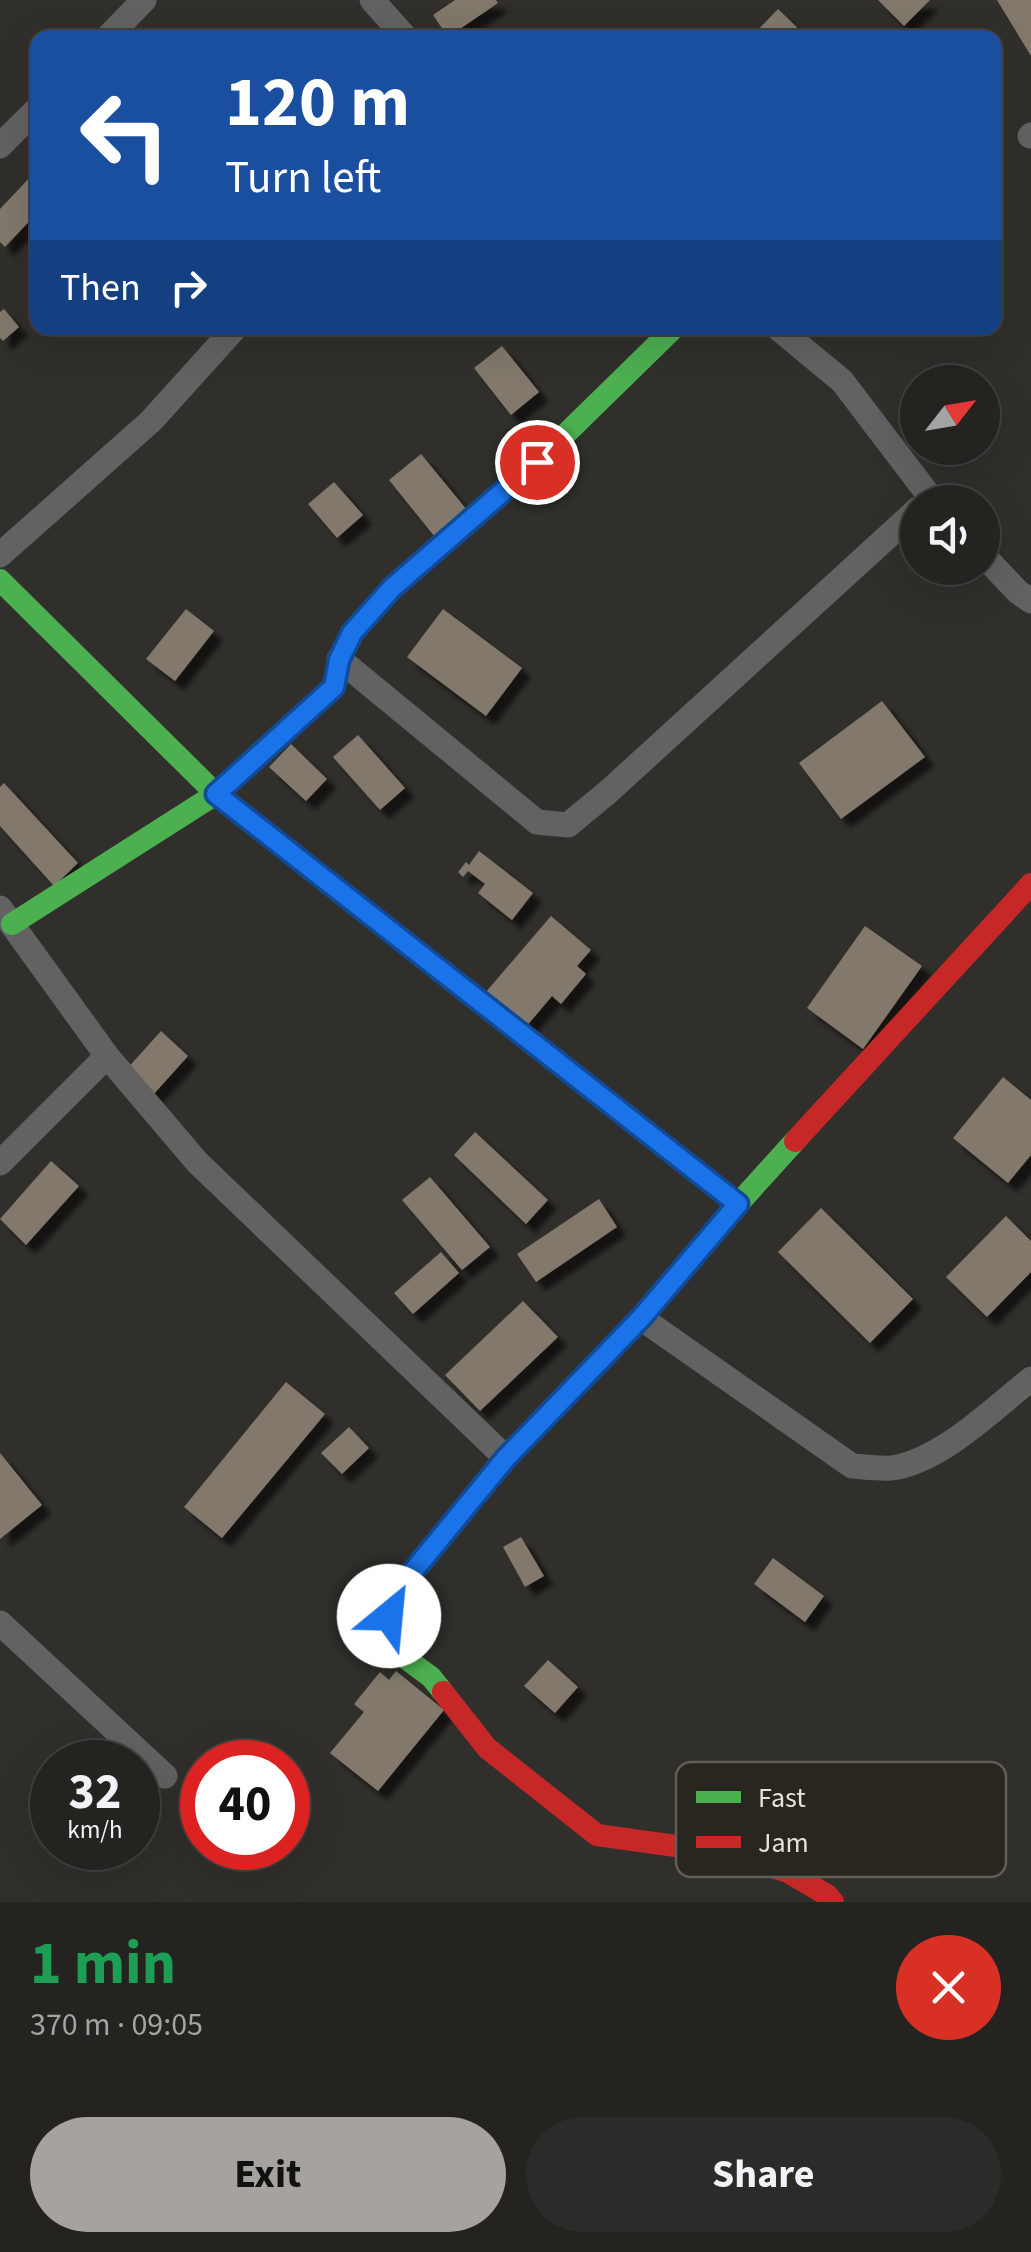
<!DOCTYPE html>
<html lang="en">
<head>
<meta charset="utf-8">
<style>
	:root { --surface:#252320; --page:#2d2b29; --text:#f1f3f6; --muted:#a3a4a5; --line:#42403e; --accent:#a6a39f }
	body { margin:0; font-family:"Source Sans 3",sans-serif; background:var(--page); color:var(--text); height:100vh; display:flex; flex-direction:column; font-size:38px; white-space:nowrap }
	* { box-sizing:border-box; margin:0 }
	p { font-size:32px; color:var(--muted) }
	.icon { flex:none; width:55px; height:55px; fill:none; stroke:currentColor; stroke-width:2; stroke-linecap:round; stroke-linejoin:round }
	.map { position:relative; height:1902px; overflow:hidden }
	.side { display:flex; flex-direction:column; background:var(--surface); flex:1 }
	.side>* { flex:none }
	.hud { position:absolute; left:30px; top:30px; width:972px; height:305px; border-radius:20px; box-shadow:0 10px 40px #0002,0 0 0 2px var(--line); background:#1a4fa0; color:#fff; overflow:hidden }
	.needle { width:65px; rotate:59deg }
	.tools { position:absolute; left:900px; top:365px; display:grid; gap:20px }
	.tools a { display:grid; place-items:center; width:100px; height:100px; border-radius:50%; background:var(--surface); box-shadow:0 10px 40px #0002,0 0 0 2px var(--line); font-size:50px }
	.speed { position:absolute; left:30px; top:1740px; display:flex; gap:20px; font-size:50px; font-weight:700; text-align:center }
	.speed>* { display:grid; place-content:center; width:130px; height:130px; border-radius:50%; background:var(--surface); box-shadow:0 10px 40px #0002,0 0 0 2px var(--line); line-height:1 }
	.speed small { font-size:25px; font-weight:400 }
	.speed .limit { border:15px solid #d22; background:#fff; color:#111 }
	.pin { position:absolute; display:grid; place-items:center; width:85px; height:85px; color:#fff; margin:-42px; border:5px solid #fff; border-radius:50%; box-shadow:0 2px 10px #0007 }
	.me { position:absolute; width:110px; margin:-55px; rotate:28deg; stroke-linejoin:round; filter:drop-shadow(0 0 8px #0008) }
	.turn { display:flex; align-items:center; gap:35px; height:210px; padding:0 30px; font-size:45px }
	.turn .icon { width:130px; height:130px; stroke-width:2.5 }
	.turn b { display:block; font-size:70px; line-height:85px }
	.then { display:flex; align-items:center; height:95px; padding:0 30px; background:#0003; gap:20px; font-size:38px }
	.round { display:grid; place-items:center; flex:none; width:105px; height:105px; border-radius:52px; background:var(--page) }
	.head { display:flex; align-items:center; justify-content:space-between; height:170px; padding:0 30px }
	h1 { font-size:60px; font-weight:700; line-height:75px; color:#1e9e55 }
	.action { display:flex; gap:20px; margin-top:auto; padding:20px 30px }
	.action a { flex:1; height:115px; border-radius:60px; background:var(--accent); color:#111; font-size:40px; font-weight:700; line-height:115px; text-align:center }
	.action a+a { background:var(--page); color:var(--text) }
	.map>svg:first-child { display:block }
</style>
</head>
<body>
<div class="map">
<svg width="1031" height="1902" viewBox="0 0 1031 1902">
	<defs>
		<filter id="shadow"><feDropShadow dx="9" dy="9" stdDeviation="2.5" flood-color="#0009"/></filter>
	</defs>
	<rect width="100%" height="100%" fill="#312f2b"/>
	<path fill="#82786c" filter="url(#shadow)" d="M455,0h41l2,3 -50,34 -15,-22z
		M878,0h52l-26,26z
		M997,0h34v56z
		M778,9l30,29h-49l-4,-5z
		M36,171l2,2v39l-33,35 -5,-5v-33z
		M4,309l15,18 -16,14 -3,-3v-26z
		M502,346l37,46 -28,23 -37,-47z
		M421,454l46,56 -32,27 -46,-57z
		M334,482l29,33 -26,23 -29,-34z
		M186,609l28,22 -39,50 -29,-22z
		M443,609l79,59 -36,48 -79,-59z
		M882,701l43,56 -84,62 -42,-56z
		M358,735l47,53 -25,22 -47,-53z
		M291,744l36,35 -21,22 -37,-34z
		M4,783l74,80 -24,23 -54,-60v-39z
		M479,851l54,42 -21,27 -34,-27 7,-9 -17,-13 -5,6 -5,-5 8,-10 3,3z
		M551,916l40,34 -14,16 9,8 -25,30 -9,-8 -27,32 -40,-35z
		M865,926l57,40 -59,83 -56,-41z
		M161,1031l27,25 -36,40 -27,-25z
		M1003,1077l28,23v55l-23,28 -55,-45z
		M475,1132l73,68 -22,24 -72,-69z
		M51,1161l28,25 -53,59 -26,-26z
		M430,1177l60,70 -28,23 -60,-70z
		M599,1199l18,28 -81,55 -19,-28z
		M821,1208l92,91 -43,44 -92,-91z
		M1006,1216l25,25v31l-44,45 -41,-40z
		M441,1252l18,21 -46,41 -19,-21z
		M523,1301l35,36 -78,74 -35,-36z
		M286,1382l39,32 -103,124 -38,-31z
		M349,1427l20,21 -27,26 -21,-21z
		M0,1453l42,52 -42,34z
		M521,1537l23,39 -19,11 -22,-40z
		M773,1558l51,38 -19,26 -51,-38z
		M548,1660l30,27 -23,26 -31,-27z
		M396,1671l48,39 -66,81 -48,-38 34,-41 -10,-8 26,-32 9,8z"/>
	<g fill="none" stroke-linecap="round" stroke-linejoin="round">
		<path stroke="#626262" stroke-width="25" d="M372,0l34,38
			M107,38l37,-38
			M1030,136l1,-1
			M0,146l38,-38
			M778,328l64,53 92,121
			M982,554l36,38 13,9
			M0,555l151,-134 84,-93
			M339,659l198,163 31,3 40,-33 310,-283
			M0,908l107,148 90,106 309,296
			M0,1163l107,-107
			M641,1318l211,148c13,1 28,3 40,2 49,-7 101,-59 139,-89
			M0,1623l165,153"/>
		<path stroke="#4caf50" stroke-width="22" d="M0,580l216,214 522,410
			M12,924l204,-130 118,-107 5,-28 13,-26 40,-45 145,-126 137,-134
			M443,1692l-12,-15 -50,-37 15,-49 110,-133 135,-140 97,-114 57,-63"/>
		<path stroke="#c62828" stroke-width="22" d="M795,1141l236,-257
			M443,1692l44,56 110,87 129,18 62,19 39,23 6,7"/>
	</g>
	<g fill="none" stroke-linecap="round" stroke-linejoin="round">
		<defs>
			<path id="route" d="M389,1616l7,-24 110,-134 135,-140 97,-114 -522,-410 118,-107 5,-27 13,-27 40,-45 145,-126"/>
		</defs>
		<use href="#route" stroke="#114b97" stroke-width="25"/>
		<use href="#route" stroke="#1a73e8" stroke-width="18"/>
	</g>
	<rect x="676" y="1762" width="330" height="115" rx="15" fill="#29261f" stroke="#615e58" stroke-width="2.5"/>
	<rect x="696" y="1791" width="45" height="12" fill="#4caf50"/>
	<rect x="696" y="1836" width="45" height="12" fill="#c62828"/>
	<g font-size="28" fill="#e5e2de">
		<text x="758" y="1807">Fast</text>
		<text x="758" y="1852">Jam</text>
	</g>
</svg>
<div class="tools">
<a><svg class="needle" viewBox="-14 -14 28 28"><path d="M0-13l5 13h-10z" fill="#e53935"/><path d="M0 13l5-13h-10z" fill="#a3a4a5"/></svg></a>
<a><svg class="icon" aria-label="sound" viewBox="0 0 24 24"><path d="M4 9h4l5-4v14l-5-4H4zM17 9q2 3 0 6"/></svg></a>
</div>
<div class="speed"><div>32<small>km/h</small></div><div class="limit">40</div></div>
<div class="pin" style="left:537px;top:462px;background:#d93025"><svg class="icon" aria-label="arrive" viewBox="0 0 24 24"><path d="M6 21V4h12l-3 4 3 4H6"/></svg></div>
<svg class="me" style="left:389px;top:1616px" viewBox="-20 -20 40 40"><circle r="19" fill="#fff"/><path d="M0-13L10 11 0 6-10 11z" fill="#1a73e8"/></svg>
<div class="hud">
<div class="turn"><svg class="icon" aria-label="left" viewBox="0 0 24 24"><path d="M17 20v-9H6M10 6l-5 5 5 5"/></svg><div><b>120 m</b>Turn left</div></div>
<div class="then">Then<svg class="icon" aria-label="right" viewBox="0 0 24 24"><path d="M7 20v-9h11M14 6l5 5-5 5"/></svg></div>
</div>
</div>
<section class="side">
<div class="head"><div><h1>1 min</h1><p>370 m · 09:05</p></div><a class="round" style="background:#d93025;color:#fff"><svg class="icon" aria-label="close" viewBox="0 0 24 24"><path d="M6 6l12 12M18 6L6 18"/></svg></a></div>
<div class="action"><a>Exit</a><a>Share</a></div>
</section>
</body>
</html>
